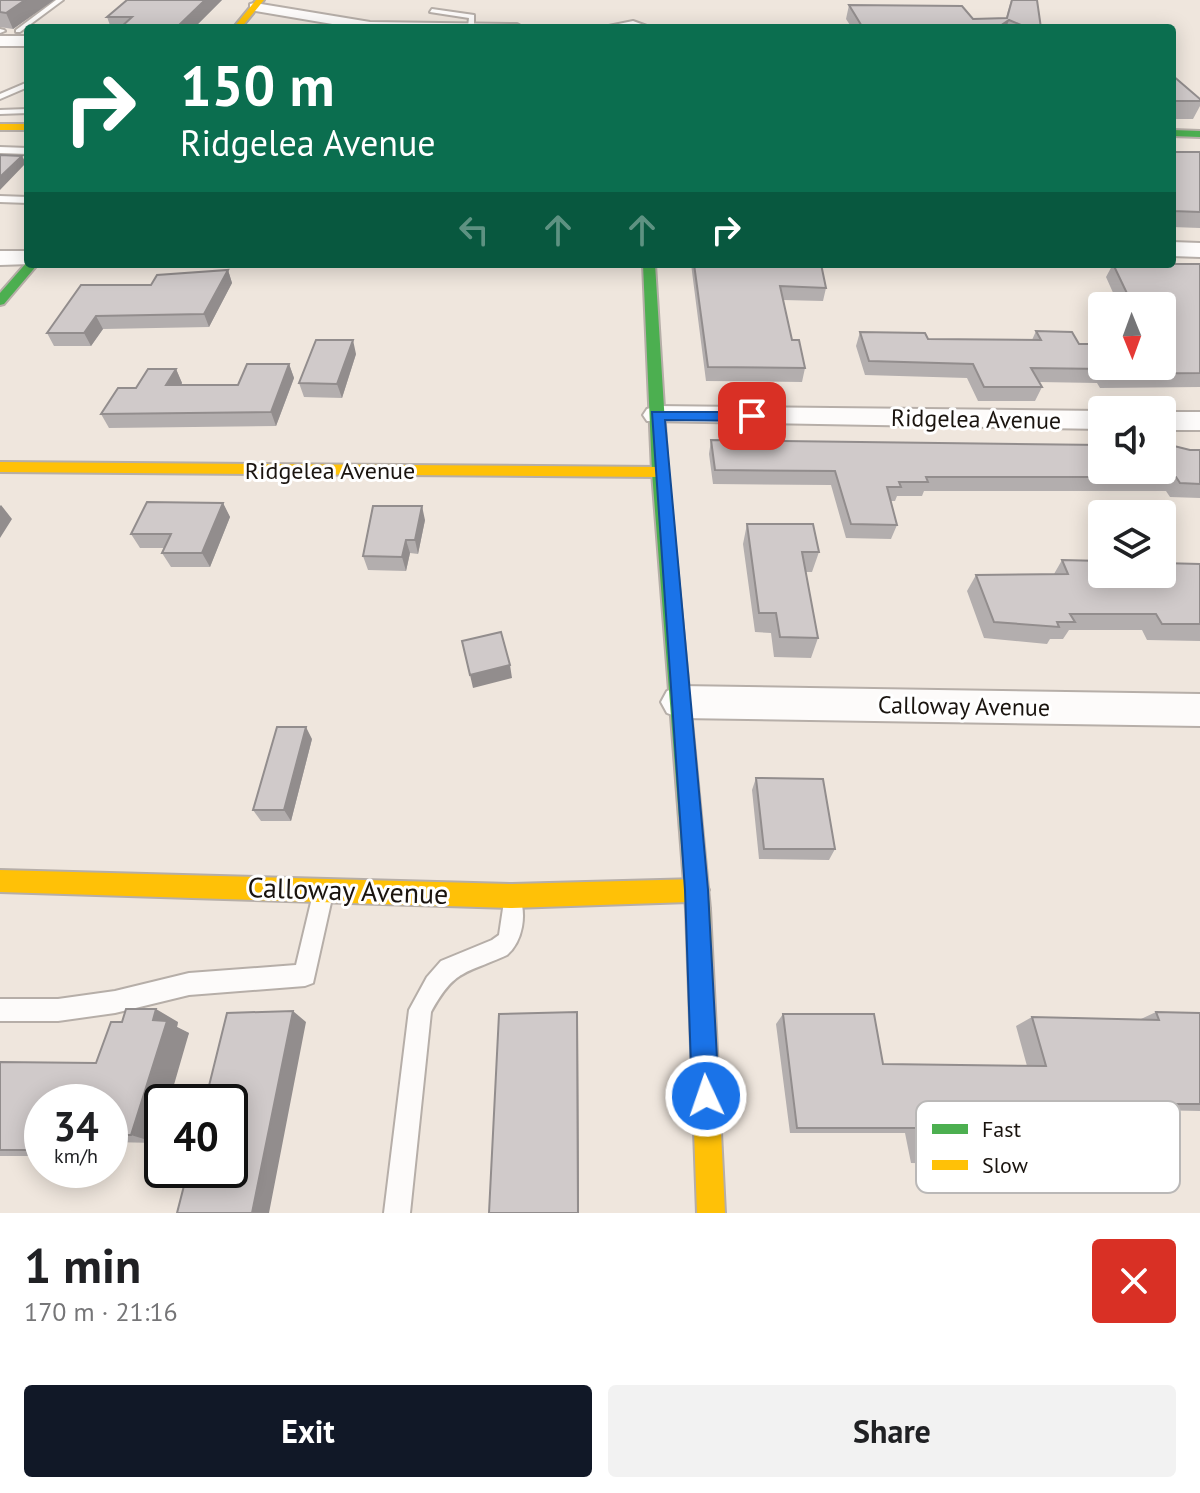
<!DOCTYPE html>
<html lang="en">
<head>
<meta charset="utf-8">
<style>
	:root { --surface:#fff; --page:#f2f2f2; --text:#202124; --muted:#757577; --accent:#111827 }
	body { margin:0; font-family:"PT Sans",sans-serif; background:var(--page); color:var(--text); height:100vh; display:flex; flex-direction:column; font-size:30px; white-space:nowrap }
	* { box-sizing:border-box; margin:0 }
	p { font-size:26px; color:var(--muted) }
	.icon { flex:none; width:44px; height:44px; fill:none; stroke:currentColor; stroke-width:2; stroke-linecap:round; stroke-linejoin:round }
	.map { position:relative; height:1213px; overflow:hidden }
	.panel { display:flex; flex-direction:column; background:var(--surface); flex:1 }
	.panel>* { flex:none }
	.banner { position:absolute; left:24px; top:24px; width:1152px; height:244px; border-radius:8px; box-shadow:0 4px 20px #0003; background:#0b6e4f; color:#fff; overflow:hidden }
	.needle { width:52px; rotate:179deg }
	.fabs { position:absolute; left:1088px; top:292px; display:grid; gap:16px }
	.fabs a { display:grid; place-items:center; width:88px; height:88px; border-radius:8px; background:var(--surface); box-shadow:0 4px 20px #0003; font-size:40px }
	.speed { position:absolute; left:24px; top:1084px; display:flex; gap:16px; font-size:40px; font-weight:700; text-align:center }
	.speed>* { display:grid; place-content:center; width:104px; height:104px; border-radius:50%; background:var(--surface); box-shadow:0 4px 20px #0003; line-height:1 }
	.speed small { font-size:20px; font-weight:400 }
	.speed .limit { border:4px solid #111; border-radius:12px; background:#fff; color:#111 }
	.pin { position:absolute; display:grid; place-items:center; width:68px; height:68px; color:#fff; margin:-34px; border-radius:16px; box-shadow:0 4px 12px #0006 }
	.me { position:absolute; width:88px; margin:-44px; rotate:357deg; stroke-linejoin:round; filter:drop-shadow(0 0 6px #0008) }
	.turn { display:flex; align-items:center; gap:28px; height:168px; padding:0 24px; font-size:36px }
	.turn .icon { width:104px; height:104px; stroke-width:2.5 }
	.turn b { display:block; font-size:56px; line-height:68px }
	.lanes { display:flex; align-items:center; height:76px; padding:0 24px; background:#0003; justify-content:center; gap:40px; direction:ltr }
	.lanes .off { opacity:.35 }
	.round { display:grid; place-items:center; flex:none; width:84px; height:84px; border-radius:8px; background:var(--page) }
	.headline { display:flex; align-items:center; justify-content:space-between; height:136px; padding:0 24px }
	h1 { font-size:48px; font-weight:800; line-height:60px }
	.button { display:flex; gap:16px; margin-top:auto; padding:16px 24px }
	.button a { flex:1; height:92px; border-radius:8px; background:var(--accent); color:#fff; font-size:32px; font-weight:800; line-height:92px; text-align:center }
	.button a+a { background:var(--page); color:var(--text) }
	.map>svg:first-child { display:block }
</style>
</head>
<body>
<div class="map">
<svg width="1200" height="1213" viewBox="0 0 1200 1213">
	<rect width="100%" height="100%" fill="#efe6dd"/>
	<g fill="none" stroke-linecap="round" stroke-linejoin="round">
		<defs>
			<path id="lane" d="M56,0h7l-43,32h-4v-2z
				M432,9l42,6v12h-6l1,-9 -39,-6z
				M0,29l4,1 1,1 -5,2z
				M28,82v5l-28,12v-5z
				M28,109v4l-28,1v-4z
				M0,147l28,1v6l-28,-1z
				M0,196l28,1v6l-28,-1z
				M322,888l7,3 3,7 -19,85 -8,3 -116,9 -74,18 -57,8h-58v-22h58l57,-8 74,-18 107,-8 16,-67 3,-7z
				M512,892l7,3c8,19 4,46 -12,60 -41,19 -52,13 -76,57l-21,201h-26l25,-203 18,-33 14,-16 51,-21 7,-5 6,-40z"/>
			<path id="street" d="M255,3l115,19 147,2 7,4h-168l-106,-18v-6z
				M633,21l19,7h-53z
				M0,36h28v10h-28z
				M1172,242l28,1v14l-28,-1z
				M0,251h28l3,13 -31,1z
				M657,406l445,5v18l-455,-8 -4,-6 4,-6z
				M1162,412h38v18h-38z
				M680,686l520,8v32l-520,-8 -13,-5 -6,-11 6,-11z"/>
			<path id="fast" d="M1172,130l28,1v6l-28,-1z
				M28,261v3h10l-34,40 -4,1v-12z
				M643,264h12l13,208 42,437 -4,8 -8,4 -8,-4 -4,-8 -34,-437z"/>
			<path id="slow" d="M256,0h8l-23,28h-8z
				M0,124h28v6h-28z
				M0,462l660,5 8,5 -8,5 -660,-5z
				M0,870l512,14 185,-5 8,3 4,8 -6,9 7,10 15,304h-28l-11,-304 3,-7 -177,6 -512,-16z"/>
		</defs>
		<use href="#lane" stroke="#b6aea8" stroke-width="4"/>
		<use href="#street" stroke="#b6aea8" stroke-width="4"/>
		<use href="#fast" stroke="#b6aea8" stroke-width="4"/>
		<use href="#slow" stroke="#b6aea8" stroke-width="4"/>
		<use href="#lane" fill="#fdfbfa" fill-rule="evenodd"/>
		<use href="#street" fill="#fdfbfa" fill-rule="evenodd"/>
		<use href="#fast" fill="#4caf50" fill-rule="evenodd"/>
		<use href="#slow" fill="#ffc107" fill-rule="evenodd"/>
	</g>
	<path fill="#b3aeae" d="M0,0h54l-41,29 -13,-2z
		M222,0l-28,28h-83l-4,-11z
		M1011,0h26l4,28h-189l-6,-9 3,-14 124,14 33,-1z
		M1172,75l28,24v7l-7,13h-21z
		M1172,152h28v76l-28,-1z
		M691,264h130l5,24 -3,13 -40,-1 9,40 13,28 -3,14 -96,-1z
		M1113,264h87v123l-100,1 -3,-5 -58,-1 3,5 -7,14h-57l-11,-23 -102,-3 -9,-29 4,-14 68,7 104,1 4,-9 43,13 83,22v-60h-43l-13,-29z
		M228,270l4,13 -23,44 -106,2 -12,17h-37l-7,-13 104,-48z
		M356,354l-14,44 -38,-1 -5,-14z
		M289,364l5,14 -18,48 -167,2 -8,-14 35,-26 40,-19 6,14 -1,2h57z
		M711,440l489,10v48l-30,-1 -4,-6h-242l-2,5h-25l-2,5h-5l7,24 -6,14 -45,-1 -15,-53 -118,-1 -4,-30z
		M223,503l7,14 -20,50h-39l-9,-14 3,-5h-25l-9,-14z
		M425,520l-7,34 -8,-1 -4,18 -38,-1 -5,-14z
		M747,524l72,28 -7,20h-7l13,66 -7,20 -37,-1 -3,-24 -16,-1 -12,-88z
		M1062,560l138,4v77l-53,-1 -5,-10h-73l-6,9h-13l-3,5 -63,-6 -17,-47 9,-16 78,-1z
		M312,739l-21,82h-30l-8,-11z
		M756,778l79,71 -6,11 -70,-1 -7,-69z
		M1156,1012l44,1v98l-50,-1 18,51 -22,4 -53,-2 -8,-25 -53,-1 7,23 -18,5 -110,-2 -6,-30h-115l-14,-109 7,-10 100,50 144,2 -11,-40 16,-9 109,2z
		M178,1022l-1,5 12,6 -27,69v22l-5,19 -47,-1v-40h-68v54h-42v-94l96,1z"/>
	<path fill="#928d8d" d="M25,0h29l-41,29 -7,-16z
		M205,0h17l-28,28h-18z
		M1009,20l-3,8h-9z
		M22,156l4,7 -26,27v-13z
		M228,270l4,13 -23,44 -5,-13z
		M96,316l7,13 -12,17 -7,-13z
		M353,340l3,14 -14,44 -5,-14z
		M289,364l5,14 -18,48 -5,-14z
		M176,369l6,14 -9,17 -7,-15z
		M223,503l7,14 -20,50 -8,-14z
		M1,505l11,14 -12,19v-32z
		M422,506l3,14 -7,34 -3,-14z
		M406,540l4,13 -4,18 -4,-14z
		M510,665l2,13 -39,10 -3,-13z
		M306,727l6,12 -21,82 -7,-11z
		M156,1009l22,13 -1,5 12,6 -20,69h-7v22l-5,19 -26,-8 22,-115z
		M293,1011l13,11 -37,191h-17z
		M577,1012l1,11 1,190h-1z"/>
	<path fill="#d0caca" stroke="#928d8d" stroke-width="2" d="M0,0h25l-19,13 -6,-1z
		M127,0h78l-29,28h-56l12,-11h-25z
		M1012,0h25l4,28h-13l-19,-8 -12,8h-134l-14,-23 113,1 11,13 34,-1z
		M1172,75l28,24v2h-28z
		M1172,152h28v60l-28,-1z
		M0,155l22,1 -22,21z
		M694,264h127l5,24 -46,-2 12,54h7l6,28 -97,-1z
		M1113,264h87v109l-93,1 -3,-5 -73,-1 11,19h-58l-11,-23 -104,-3 -9,-29 65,1 3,6 113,1 -5,-9 36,1 7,12h23v22h60v-60h-29z
		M228,270l-24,44 -108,2 -12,17h-37l34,-48h70l6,-10z
		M316,340h37l-16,44 -38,-1z
		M247,364h42l-18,48 -170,2 17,-26h18l12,-19h28l-10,16h72z
		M711,440l391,5v25h60v-25l12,1 16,4h10v34l-20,-1 -4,-6h-250l2,5h-29l2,5h-14l10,38 -46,-1 -16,-53 -120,-1z
		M147,502l76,1 -21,50h-40l9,-19h-40z
		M373,506h49l-7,34h-9l-4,17 -39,-1z
		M747,524h66l6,28h-17l16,86 -38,-1 -4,-24h-17z
		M1062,560l40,1v13h60v-11l38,1v60h-38l-6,-10h-86l5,8h-18l2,5 -65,-5 -18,-47 92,-1z
		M501,632l9,33 -40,10 -8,-34z
		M277,727h29l-22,83h-31z
		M756,778l67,1 12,70h-71z
		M126,1009h30l-3,11 14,1 -36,114h-21v-33h-68v48h-42v-88l96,1 15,-41h11z
		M293,1011l-41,202h-75l11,-43h42v-68h-25l22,-89z
		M577,1012l1,201h-89l10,-199z
		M1156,1012l44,1v91h-52l20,57 -55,-2 -8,-26 -74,-2 8,29 -115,-1 -6,-31h-121l-14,-114h91l9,50 163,2 -14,-49 127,3z"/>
	<path fill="#1a73e8" stroke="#114b97" stroke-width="2" d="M652,412h100l8,4 -8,5 -87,-1 43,470 11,206 -4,9 -9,4 -10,-4 -4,-9 -7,-206z"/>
	<g text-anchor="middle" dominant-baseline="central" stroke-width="6" stroke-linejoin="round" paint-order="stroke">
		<g font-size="24" fill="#1a140f" stroke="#fff">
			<text transform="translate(976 419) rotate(1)">Ridgelea Avenue</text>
			<text x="330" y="470">Ridgelea Avenue</text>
			<text transform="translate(964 706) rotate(1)">Calloway Avenue</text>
		</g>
		<g font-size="28" fill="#1a140f" stroke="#fff">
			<text transform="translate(348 890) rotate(2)">Calloway Avenue</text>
		</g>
	</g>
	<rect x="916" y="1101" width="264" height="92" rx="12" fill="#fff" stroke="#bab8b7" stroke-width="2"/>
	<rect x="932" y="1124" width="36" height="10" fill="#4caf50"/>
	<rect x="932" y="1160" width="36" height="10" fill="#ffc107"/>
	<g font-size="22" fill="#1a140f">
		<text x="982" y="1137">Fast</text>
		<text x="982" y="1173">Slow</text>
	</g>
</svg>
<div class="fabs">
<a><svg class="needle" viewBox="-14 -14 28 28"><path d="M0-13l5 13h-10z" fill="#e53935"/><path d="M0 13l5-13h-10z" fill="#757577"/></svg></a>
<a><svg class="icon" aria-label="sound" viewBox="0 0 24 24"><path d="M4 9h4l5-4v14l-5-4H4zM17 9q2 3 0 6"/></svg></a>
<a><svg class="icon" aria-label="layers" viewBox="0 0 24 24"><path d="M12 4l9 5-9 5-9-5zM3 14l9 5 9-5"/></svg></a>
</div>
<div class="speed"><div>34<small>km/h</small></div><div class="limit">40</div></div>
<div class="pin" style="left:752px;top:416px;background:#d93025"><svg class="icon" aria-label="arrive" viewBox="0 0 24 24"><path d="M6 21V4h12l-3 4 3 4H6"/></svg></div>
<svg class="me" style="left:706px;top:1096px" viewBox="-20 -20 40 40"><circle r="17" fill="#1a73e8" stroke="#fff" stroke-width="3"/><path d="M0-11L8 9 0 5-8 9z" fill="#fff"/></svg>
<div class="banner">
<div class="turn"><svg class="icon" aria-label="right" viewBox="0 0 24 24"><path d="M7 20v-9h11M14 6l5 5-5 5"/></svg><div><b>150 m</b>Ridgelea Avenue</div></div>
<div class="lanes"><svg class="icon off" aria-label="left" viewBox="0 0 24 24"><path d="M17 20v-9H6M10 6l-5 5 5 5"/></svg><svg class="icon off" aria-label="ahead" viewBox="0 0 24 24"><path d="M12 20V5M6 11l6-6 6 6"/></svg><svg class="icon off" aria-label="ahead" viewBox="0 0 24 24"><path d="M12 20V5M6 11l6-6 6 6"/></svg><svg class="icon" aria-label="right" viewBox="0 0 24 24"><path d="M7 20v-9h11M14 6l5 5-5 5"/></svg></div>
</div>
</div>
<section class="panel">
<div class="headline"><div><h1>1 min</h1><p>170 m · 21:16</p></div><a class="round" style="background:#d93025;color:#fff"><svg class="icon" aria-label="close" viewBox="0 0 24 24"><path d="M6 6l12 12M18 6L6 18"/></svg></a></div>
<div class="button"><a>Exit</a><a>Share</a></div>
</section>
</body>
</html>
